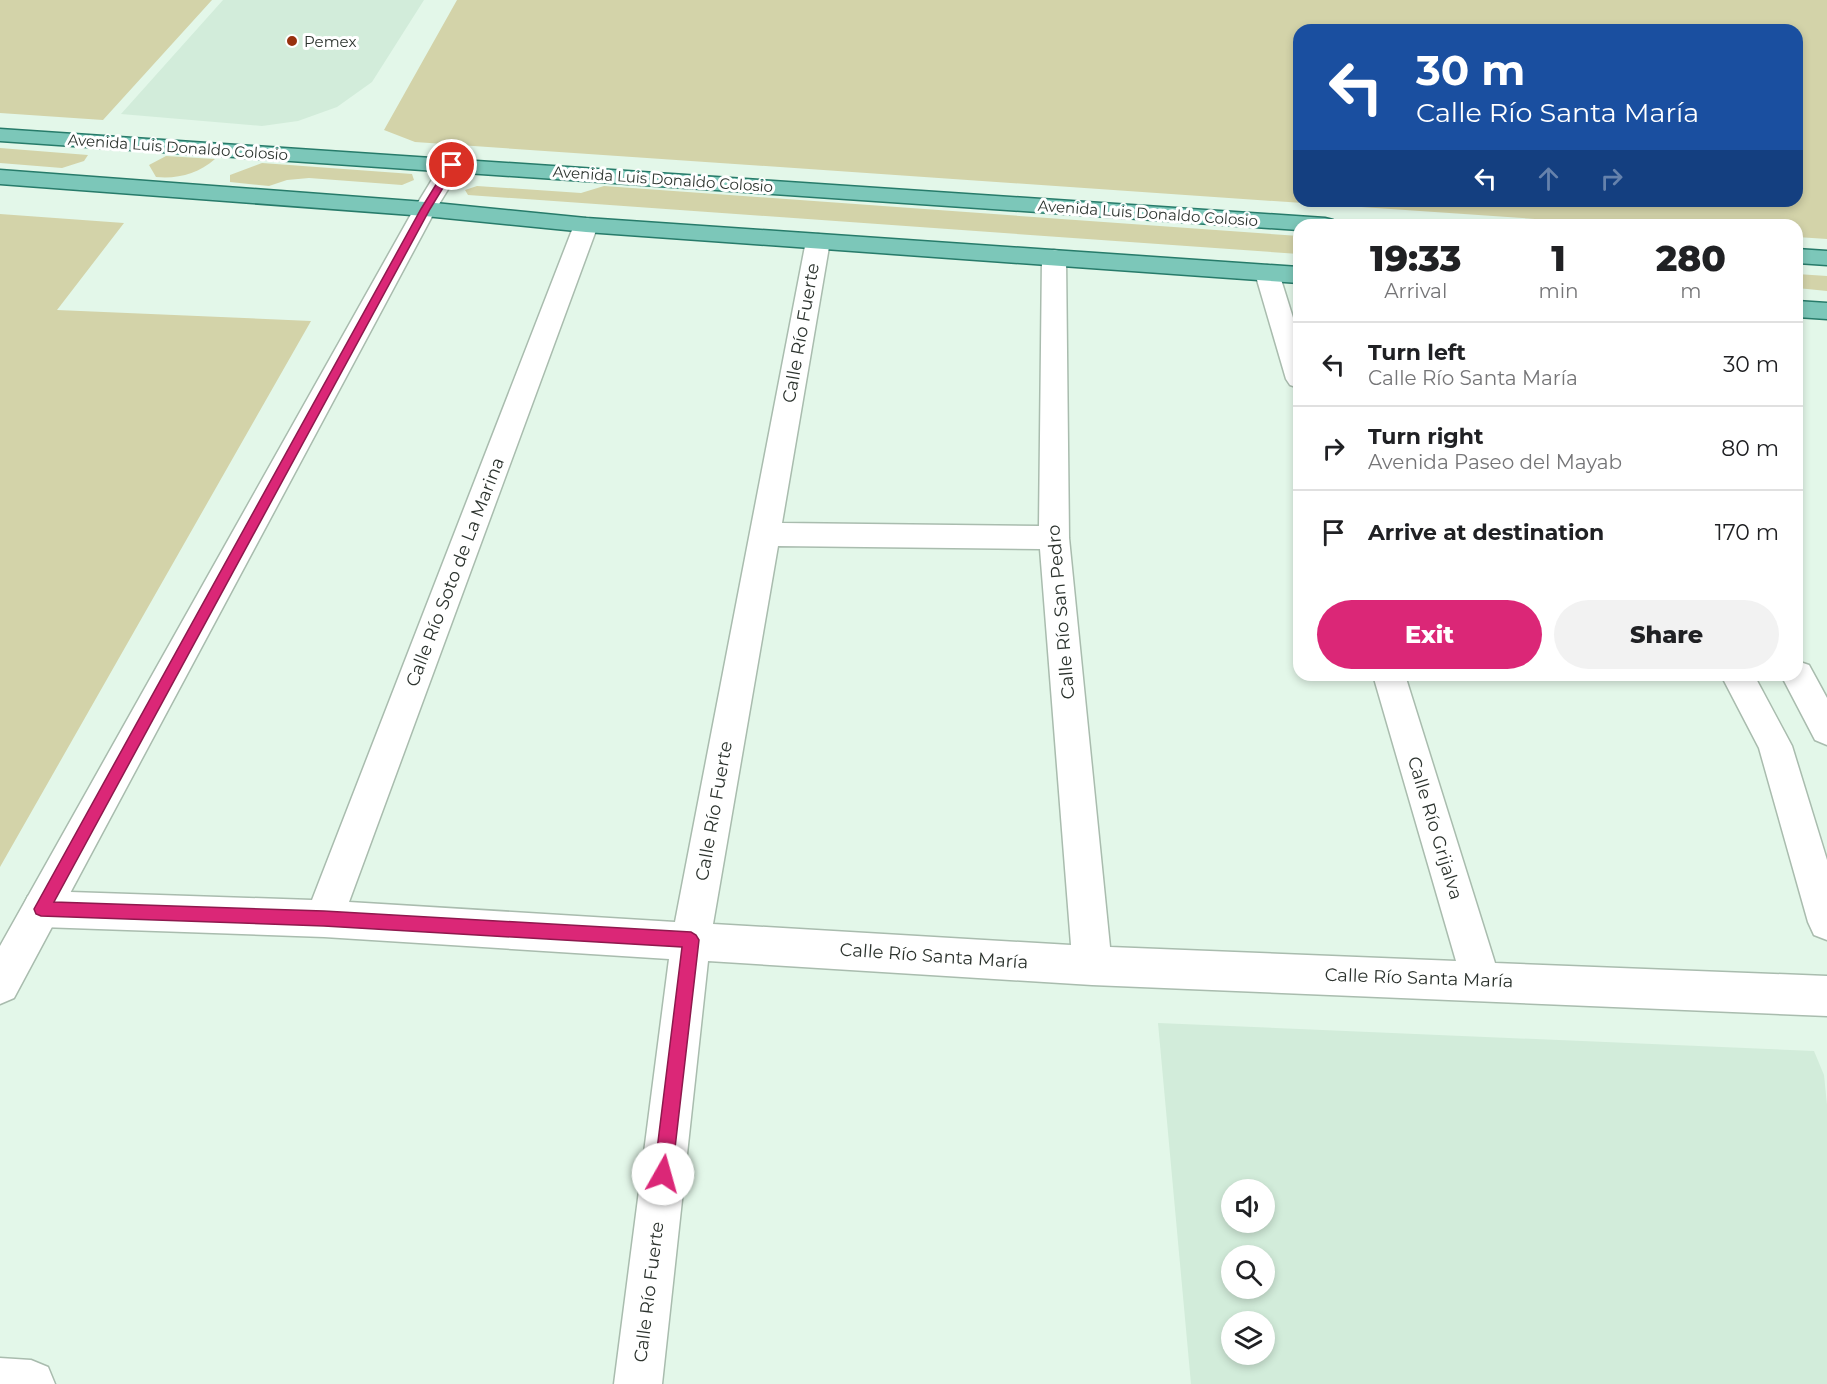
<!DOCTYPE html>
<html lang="en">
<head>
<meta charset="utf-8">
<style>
	:root { --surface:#fff; --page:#f2f2f2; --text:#202124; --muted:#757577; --line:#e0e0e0; --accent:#db2777 }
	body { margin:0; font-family:Montserrat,sans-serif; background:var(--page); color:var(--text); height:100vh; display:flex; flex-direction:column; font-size:22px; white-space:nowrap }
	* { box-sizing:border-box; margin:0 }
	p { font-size:20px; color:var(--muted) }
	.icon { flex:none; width:33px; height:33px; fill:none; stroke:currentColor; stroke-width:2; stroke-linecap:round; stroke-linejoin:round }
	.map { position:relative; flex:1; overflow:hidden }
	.details { position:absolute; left:1293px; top:219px; width:510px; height:462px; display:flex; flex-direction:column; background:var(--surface); border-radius:18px; box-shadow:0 3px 9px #0003 }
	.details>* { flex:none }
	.banner { position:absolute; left:1293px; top:24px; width:510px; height:183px; border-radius:18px; box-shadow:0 3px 9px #0003; background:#1a4fa0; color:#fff; overflow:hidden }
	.tools { position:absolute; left:1221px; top:1179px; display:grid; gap:12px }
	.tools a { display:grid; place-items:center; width:54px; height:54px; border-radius:50%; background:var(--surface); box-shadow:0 3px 9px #0003; font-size:30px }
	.pin { position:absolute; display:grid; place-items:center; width:51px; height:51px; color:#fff; margin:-26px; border:3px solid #fff; border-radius:50%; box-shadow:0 2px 6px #0007 }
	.me { position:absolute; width:66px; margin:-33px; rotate:7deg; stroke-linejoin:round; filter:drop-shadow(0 0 4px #0008) }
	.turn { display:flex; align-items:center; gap:21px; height:126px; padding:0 24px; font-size:27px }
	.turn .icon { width:78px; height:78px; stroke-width:2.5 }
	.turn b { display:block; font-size:42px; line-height:51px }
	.lanes { display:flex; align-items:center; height:57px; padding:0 24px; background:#0003; justify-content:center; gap:30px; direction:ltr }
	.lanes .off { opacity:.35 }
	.eta { display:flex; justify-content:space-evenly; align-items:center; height:102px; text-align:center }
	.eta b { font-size:36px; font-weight:800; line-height:42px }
	.button { display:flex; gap:12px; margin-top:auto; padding:12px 24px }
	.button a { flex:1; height:69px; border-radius:36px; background:var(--accent); color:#fff; font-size:24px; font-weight:800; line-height:69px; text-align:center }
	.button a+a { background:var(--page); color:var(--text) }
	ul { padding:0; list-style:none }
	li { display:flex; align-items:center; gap:18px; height:84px; padding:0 24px; border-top:2px solid var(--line) }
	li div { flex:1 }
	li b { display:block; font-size:22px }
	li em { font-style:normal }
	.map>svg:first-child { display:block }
</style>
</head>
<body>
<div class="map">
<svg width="1827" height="1384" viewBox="0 0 1827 1384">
	<rect width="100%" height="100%" fill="#e3f7e9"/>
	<path fill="#d2ecda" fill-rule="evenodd" d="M223,0h201l-52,82 -35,25 -39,14 -36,5 -141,-12z
		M1158,1023l656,28 10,24 3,30v279h-636zM1232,1190h32v32h-32zM1232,1256h32v32h-32zM1232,1322h32v32h-32z"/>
	<path fill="#d3d3a9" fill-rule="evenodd" d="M0,0h212l-109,120 -103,-7z
		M457,0h1370v239l-30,-2v-12h-174l-1208,-83 -31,-12zM1299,30h498v171h-498z
		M0,148l88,7 -4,6 -22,7 -62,-5z
		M166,156l49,3c-17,15 -37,20 -59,18l-7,-12z
		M262,163l150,11 2,6 -12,5 -93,-7 -22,2 -18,6 -39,-4v-7z
		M477,186l104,7 23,-7 695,50v18l-831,-59 -3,-5z
		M0,214l124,9 -67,87 254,11 -311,546z
		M1797,274l30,2v15l-30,-3z"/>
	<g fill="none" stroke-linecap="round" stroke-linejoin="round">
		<defs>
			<path id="street" d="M586,218l8,2 4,5 -249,677 326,20 131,-681 4,-5 8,-2 8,2 4,5 -48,282 257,3 3,-269 4,-5 8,-2 8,2 4,5 3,281 41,409 346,14 -83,-286h32l90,288 332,13v40l-735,-31 -384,-24 -46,423h-48l55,-425 -345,-22 -283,-10 -13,-5 -6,-13 6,-13 13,-5 271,9 262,-675 4,-5zM778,546l262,3 31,396 -358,-21z
				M1267,265l9,3 3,5 20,64v51l-9,-3 -4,-6 -31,-106 3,-5z
				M0,1358l31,2 17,7 7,17h-55z"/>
			<path id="secondary" d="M452,158l8,2 3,5 -27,44 -422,789 -14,6v-58l414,-737 30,-49z
				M1797,661l12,4 18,33v47l-12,-5 -34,-65h16z
				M1721,675h33l38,71 35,114v80l-13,-5 -6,-13 -49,-174z"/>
			<path id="primary" d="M0,129l1325,89 8,2 4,5h-38v5l-1299,-89z
				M0,170l425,32 161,16 713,49v16l-713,-51 -161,-16 -425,-32z
				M1797,249l30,2v14l-30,-2z
				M1797,301l30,2v16l-30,-2z"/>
		</defs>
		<use href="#street" stroke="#a9bcae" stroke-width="3"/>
		<use href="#secondary" stroke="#a9bcae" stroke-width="3"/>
		<use href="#primary" stroke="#277b6a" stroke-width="3"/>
		<use href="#street" fill="#fff" fill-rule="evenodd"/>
		<use href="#secondary" fill="#fff" fill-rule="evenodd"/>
		<use href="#primary" fill="#7cc7b9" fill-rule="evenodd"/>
	</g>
	<path fill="#db2777" stroke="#8e194d" stroke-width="1.5" d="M452,162l5,3 -27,44 -376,693 270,9 367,21 5,3 3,5 -27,234 -3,6 -6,3 -6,-3 -3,-6 28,-227 -358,-21 -283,-10 -5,-2 -2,-5 387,-700 27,-44z"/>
	<circle fill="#98310e" stroke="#fff" stroke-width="2" cx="292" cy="41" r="6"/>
	<g text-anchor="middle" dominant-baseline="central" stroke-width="6" stroke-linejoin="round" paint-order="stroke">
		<g font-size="15" fill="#2c332e" stroke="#fff" text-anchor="start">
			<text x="304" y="41">Pemex</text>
		</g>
		<g font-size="15" fill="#2c332e" stroke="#fff">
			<text transform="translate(178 147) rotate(4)">Avenida Luis Donaldo Colosio</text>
			<text transform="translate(663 179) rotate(4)">Avenida Luis Donaldo Colosio</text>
			<text transform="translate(1148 213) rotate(4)">Avenida Luis Donaldo Colosio</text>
		</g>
		<g font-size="18" fill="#2c332e" stroke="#fff">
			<text transform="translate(801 333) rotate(-80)">Calle Río Fuerte</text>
			<text transform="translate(455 572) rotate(-69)">Calle Río Soto de La Marina</text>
			<text transform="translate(1061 612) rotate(-95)">Calle Río San Pedro</text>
			<text transform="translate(714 811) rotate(-80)">Calle Río Fuerte</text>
			<text transform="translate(1435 828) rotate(73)">Calle Río Grijalva</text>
			<text transform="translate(934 956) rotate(4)">Calle Río Santa María</text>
			<text transform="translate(1419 978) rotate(2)">Calle Río Santa María</text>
			<text transform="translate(649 1292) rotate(-83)">Calle Río Fuerte</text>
		</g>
	</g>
</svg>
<div class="tools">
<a><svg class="icon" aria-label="sound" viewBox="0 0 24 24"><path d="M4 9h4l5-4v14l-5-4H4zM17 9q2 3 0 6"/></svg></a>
<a><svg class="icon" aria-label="search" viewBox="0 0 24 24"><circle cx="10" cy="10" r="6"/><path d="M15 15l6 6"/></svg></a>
<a><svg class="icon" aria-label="layers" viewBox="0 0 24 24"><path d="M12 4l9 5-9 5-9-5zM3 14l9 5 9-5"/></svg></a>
</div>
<div class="pin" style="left:452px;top:165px;background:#d93025"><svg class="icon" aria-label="arrive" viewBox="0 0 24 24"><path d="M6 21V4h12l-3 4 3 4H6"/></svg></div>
<svg class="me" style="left:663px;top:1174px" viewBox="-20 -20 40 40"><circle r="19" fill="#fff"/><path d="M0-13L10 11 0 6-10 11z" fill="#db2777"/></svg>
<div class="banner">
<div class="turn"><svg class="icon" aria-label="left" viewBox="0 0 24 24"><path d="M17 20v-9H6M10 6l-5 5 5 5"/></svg><div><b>30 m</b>Calle Río Santa María</div></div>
<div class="lanes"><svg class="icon" aria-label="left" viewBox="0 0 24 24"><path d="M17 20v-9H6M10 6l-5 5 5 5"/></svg><svg class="icon off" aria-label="ahead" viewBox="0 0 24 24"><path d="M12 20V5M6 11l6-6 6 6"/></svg><svg class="icon off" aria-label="right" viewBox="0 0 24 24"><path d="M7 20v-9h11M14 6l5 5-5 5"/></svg></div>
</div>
<section class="details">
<div class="eta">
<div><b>19:33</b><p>Arrival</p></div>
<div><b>1</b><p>min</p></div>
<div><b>280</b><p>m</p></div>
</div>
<ul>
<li><svg class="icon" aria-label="left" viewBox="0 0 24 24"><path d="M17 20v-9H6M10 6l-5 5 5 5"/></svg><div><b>Turn left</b><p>Calle Río Santa María</p></div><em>30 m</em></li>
<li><svg class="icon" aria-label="right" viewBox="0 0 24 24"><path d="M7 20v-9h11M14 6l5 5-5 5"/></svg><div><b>Turn right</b><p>Avenida Paseo del Mayab</p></div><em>80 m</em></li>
<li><svg class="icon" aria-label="arrive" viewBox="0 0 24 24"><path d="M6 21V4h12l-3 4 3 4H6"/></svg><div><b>Arrive at destination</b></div><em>170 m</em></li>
</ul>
<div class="button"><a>Exit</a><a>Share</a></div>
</section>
</div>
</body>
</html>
